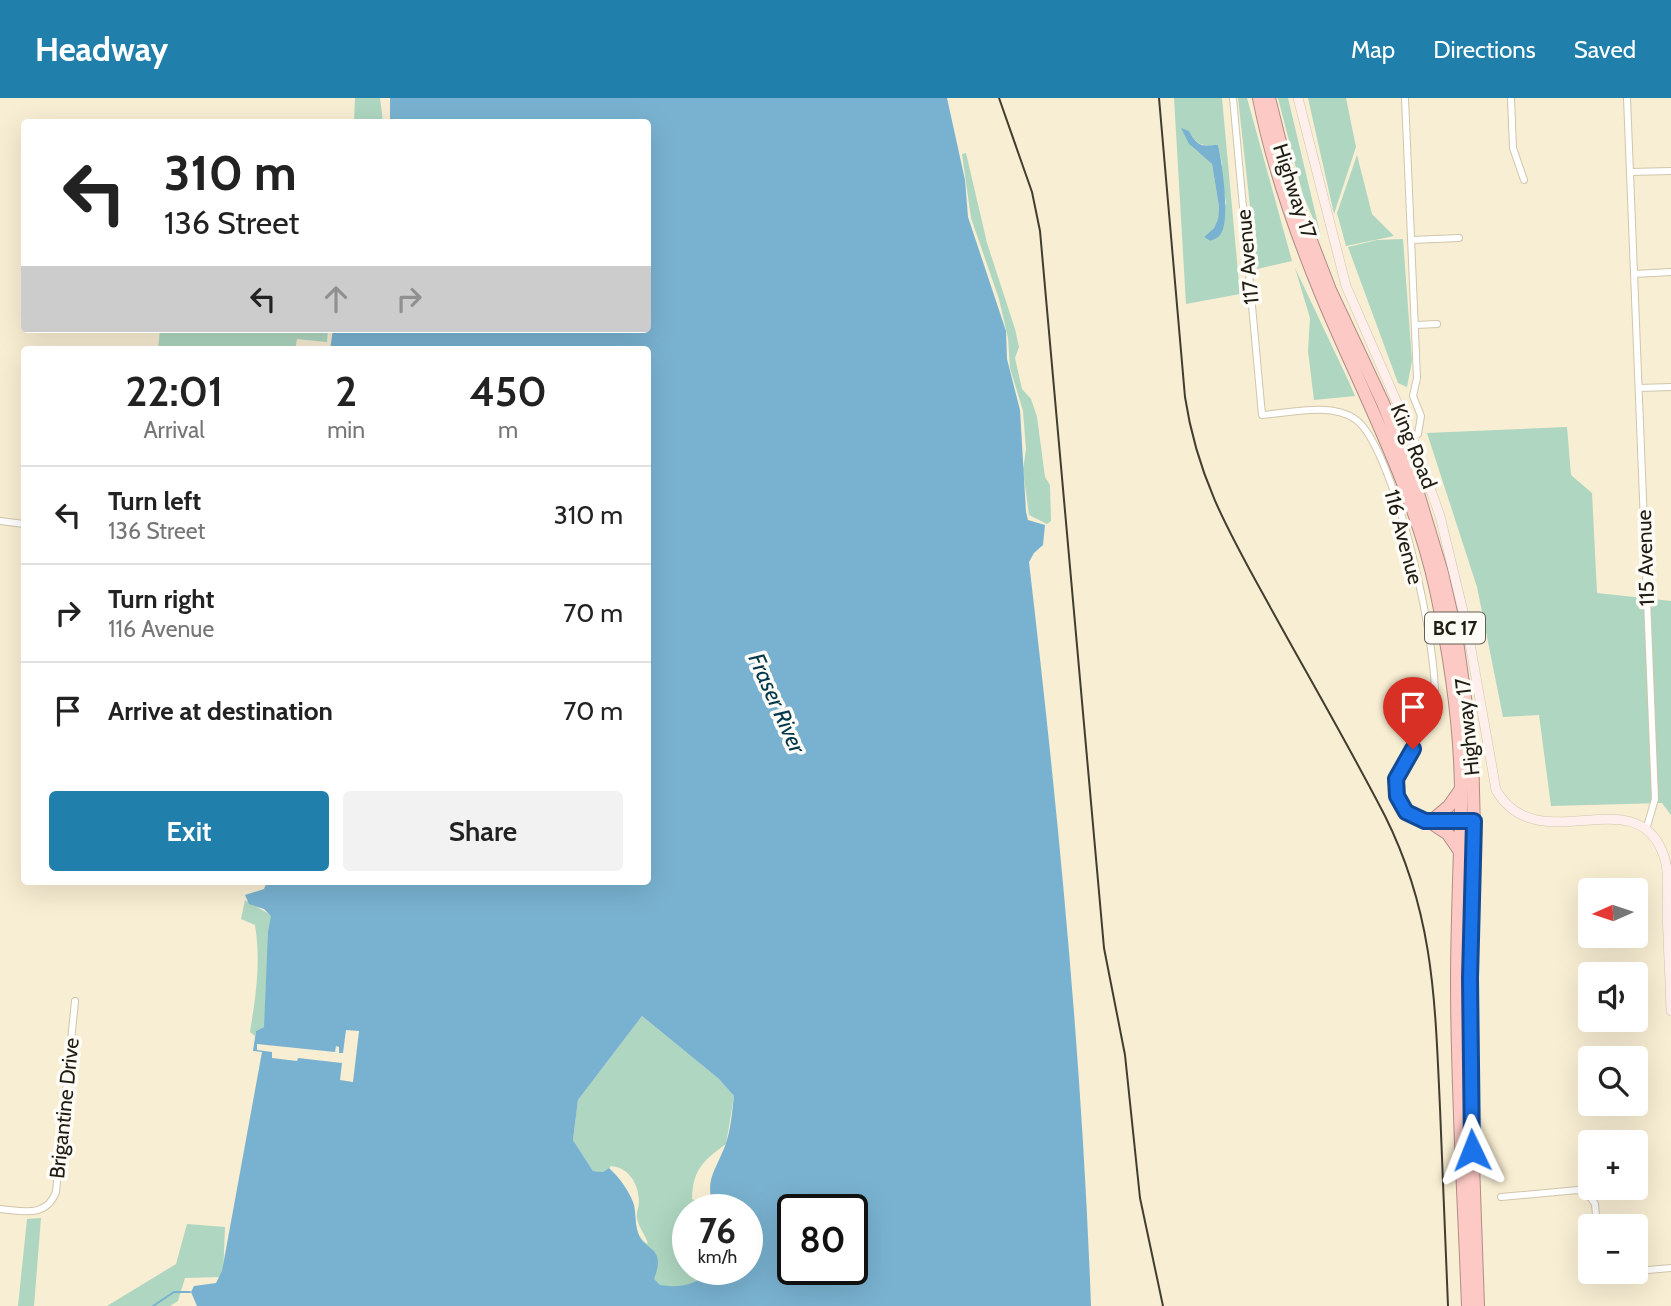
<!DOCTYPE html>
<html lang="en">
<head>
<meta charset="utf-8">
<style>
	:root { --surface:#fff; --page:#f2f2f2; --text:#222; --muted:#767676; --line:#e0e0e0; --accent:#207fab }
	body { margin:0; font-family:Cabin,sans-serif; background:var(--page); color:var(--text); height:100vh; display:flex; flex-direction:column; font-size:26px; white-space:nowrap }
	* { box-sizing:border-box; margin:0 }
	p { font-size:23px; color:var(--muted) }
	.icon { flex:none; width:38px; height:38px; fill:none; stroke:currentColor; stroke-width:2; stroke-linecap:round; stroke-linejoin:round }
	.map { position:relative; flex:1; overflow:hidden }
	.panel { position:absolute; left:21px; top:248px; width:630px; height:539px; display:flex; flex-direction:column; background:var(--surface); border-radius:7px; box-shadow:0 7px 28px #0002 }
	.panel>* { flex:none }
	.banner { position:absolute; left:21px; top:21px; width:630px; height:214px; border-radius:7px; box-shadow:0 7px 28px #0002; background:#fff; color:var(--text); overflow:hidden }
	.needle { width:46px; rotate:267deg }
	.fabs { position:absolute; left:1578px; top:780px; display:grid; gap:14px }
	.fabs a { display:grid; place-items:center; width:70px; height:70px; border-radius:7px; background:var(--surface); box-shadow:0 7px 28px #0002; font-size:35px }
	.speed { position:absolute; left:672px; top:1096px; display:flex; gap:14px; font-size:35px; font-weight:700; text-align:center }
	.speed>* { display:grid; place-content:center; width:91px; height:91px; border-radius:50%; background:var(--surface); box-shadow:0 7px 28px #0002; line-height:1 }
	.speed small { font-size:18px; font-weight:400 }
	.speed .limit { border:4px solid #111; border-radius:10px; background:#fff; color:#111 }
	.pin { position:absolute; display:grid; place-items:center; width:60px; height:60px; color:#fff; margin:-72px -30px; border-radius:50% 50% 50% 0; rotate:-45deg; box-shadow:0 0 7px #0007 }
	.pin .icon { rotate:45deg }
	.me { position:absolute; width:77px; margin:-38px; rotate:358deg; stroke-linejoin:round; filter:drop-shadow(0 0 5px #0008) }
	.turn { display:flex; align-items:center; gap:24px; height:147px; padding:0 28px; font-size:32px }
	.turn .icon { width:91px; height:91px; stroke-width:2.5 }
	.turn b { display:block; font-size:49px; line-height:60px }
	.lanes { display:flex; align-items:center; height:66px; padding:0 28px; background:#0003; justify-content:center; gap:35px; direction:ltr }
	.lanes .off { opacity:.35 }
	.eta { display:flex; justify-content:space-evenly; align-items:center; height:119px; text-align:center }
	.eta b { font-size:42px; font-weight:600; line-height:49px }
	.button { display:flex; gap:14px; margin-top:auto; padding:14px 28px }
	.button a { flex:1; height:80px; border-radius:7px; background:var(--accent); color:#fff; font-size:28px; font-weight:600; line-height:80px; text-align:center }
	.button a+a { background:var(--page); color:var(--text) }
	ul { padding:0; list-style:none }
	li { display:flex; align-items:center; gap:21px; height:98px; padding:0 28px; border-top:2px solid var(--line) }
	li div { flex:1 }
	li b { display:block; font-size:26px }
	li em { font-style:normal }
	header { display:flex; align-items:center; gap:42px; box-sizing:border-box; height:98px; padding:0 35px; background:var(--accent); color:#fff }
	header strong { font-size:33px }
	nav { display:flex; gap:38px; margin-inline-start:auto; font-size:24px }
	.map>svg:first-child { display:block }
</style>
</head>
<body>
<header>
<strong>Headway</strong>
<nav><a>Map</a><a>Directions</a><a>Saved</a></nav>
</header>
<div class="map">
<svg width="1671" height="1208" viewBox="0 0 1671 1208">
	<rect width="100%" height="100%" fill="#f8eed3"/>
	<path fill="#aed6c0" fill-rule="evenodd" d="M355,0h25l3,24h-29z
		M1174,0h48l18,196 -54,10zM1189,33c9,16 13,14 29,14l4,18 -1,14 5,26 -16,38 -6,-4 10,-9 4,-9 1,-12 -7,-43c-9,-11 -29,-17 -23,-33z
		M1238,0h9l45,163 -35,8z
		M1278,0h10l33,139 -18,-42z
		M1308,0h38l10,49 -22,67z
		M966,55l21,90 28,86 4,18 -4,11 7,31 9,10 6,18 8,60 5,8 1,36 -4,3 -18,-9 -6,-45 3,-21 -3,-38 -13,-43 -2,-30 -9,-39 -28,-81 -9,-64z
		M1357,57l15,59 22,22 -48,10 -9,-33z
		M1403,141l9,122 -5,26 -9,-4 -50,-136 29,-7z
		M1295,170l54,114 6,14 -41,4 -6,-49 2,-33z
		M160,231h168l-1,13 -30,-3 -2,11h-137z
		M1567,329l4,48 21,18 5,100 74,8v214l-9,-12 -111,3 -12,-91 -36,2 -26,-130 -50,-154z
		M302,784l-38,145 -8,4 -1,5 -5,-4c6,-37 11,-70 5,-107l-14,-6 4,-19 24,14z
		M642,918l77,63 15,17 -8,48c-23,17 -33,25 -34,55l22,10h-26v60h21l-19,37h-93l11,-137 -5,3 -10,-1 -20,-31 5,-40zM611,1068c18,1 28,19 28,36 0,5 -3,11 -2,16 1,9 9,17 11,26 -16,-9 -10,-28 -16,-42 -4,-12 -13,-25 -23,-33z
		M41,1120l-7,88h-16l9,-87z
		M187,1126l38,3 -2,50 -38,1 -7,23 -8,5h-63l69,-42z"/>
	<path fill="#79b2d0" fill-rule="evenodd" d="M390,0h557l18,82 3,37 38,114 1,28 13,51 6,102 2,8 17,5 -2,20 -9,8 -5,9c29,248 53,495 62,744h-894l-6,-14 3,-6 22,-3 6,-12 40,-219 -9,-1 3,-20 8,-4 4,-95 3,-16 -7,-7 -15,-5 -4,-9 19,-6 3,-7h381v-532h-318l3,-21h315v-207h-258zM642,918l77,63 15,17c-2,16 -3,34 -9,50 -10,26 -21,34 -11,63h33v60h-38c-10,17 -31,19 -49,16l-6,-6c13,-34 -10,-27 -16,-46 -3,-9 -2,-19 -4,-28 -4,-13 -15,-28 -25,-37l-6,4 -10,-1 -20,-31 5,-40zM793,1111h59v60h-59z
		M1181,30l8,3c10,18 13,14 29,14 4,16 13,78 2,90 -2,3 -6,4 -10,6l-6,-4 10,-9 4,-9 1,-12 -7,-43 -23,-20z"/>
	<path fill="#f8eed3" d="M346,932l13,1 -6,51 -13,-2 2,-17 -44,-5 -1,3 -25,-3v-6l-15,-2v-6l78,8 1,-6 3,1v6h4z"/>
	<g fill="none" stroke-linecap="round" stroke-linejoin="round">
		<path stroke="#79b2d0" stroke-width="2" d="M153,1208l21,-14h16"/>
		<defs>
			<path id="street" d="M1233,0l29,317c28,-2 69,-13 93,4 40,27 87,241 79,289 -6,31 -48,57 -36,91 10,27 41,23 65,22
				M1405,0l12,280 -4,18 8,20 -3,18 -6,3
				M1511,0l2,50 11,32
				M1627,0l28,701 -9,31
				M1630,74l41,-1
				M1411,142l48,-2
				M1634,176l37,-2
				M1415,227l22,-1
				M1639,290l32,-1
				M0,423l24,3
				M1501,1099l77,-7 13,8 4,6 2,23
				M0,1111c23,2 46,9 56,-17l19,-191
				M1636,1173l35,-3"/>
			<path id="secondary" d="M1298,0l48,188 66,151 28,79 28,116 28,158c41,71 137,-10 166,61 8,17 5,40 5,58 1,34 3,68 4,102"/>
			<path id="highway" d="M1259,0c13,67 36,133 62,196 41,99 92,191 115,296 15,70 26,145 25,217 -1,58 -4,116 -4,175 0,108 7,216 11,324
				M1269,0l24,96 37,96 53,113 31,77 28,93 14,61 16,113 2,85 -4,245 8,229
				M1459,752l-11,-16 -18,-12 19,-16 12,-17"/>
		</defs>
		<use href="#street" stroke="#d0c6ab" stroke-width="8"/>
		<use href="#secondary" stroke="#d0c6ab" stroke-width="10"/>
		<use href="#highway" stroke="#af8c86" stroke-width="14"/>
		<use href="#street" stroke="#fff" stroke-width="6"/>
		<use href="#secondary" stroke="#feefed" stroke-width="9"/>
		<use href="#highway" stroke="#fdc9c4" stroke-width="12"/>
		<path stroke="#413d31" stroke-width="2" d="M999,0l33,94 8,39 64,717 21,107 15,143 23,108
			M1159,0l26,299c13,86 48,142 89,217 37,67 76,134 111,202 49,98 50,185 55,292 3,66 5,132 8,198"/>
	</g>
	<g fill="none" stroke-linecap="round" stroke-linejoin="round">
		<defs>
			<path id="route" d="M1413,651l-17,30 1,17 9,16 19,9h49l-4,157 2,172"/>
		</defs>
		<use href="#route" stroke="#114b97" stroke-width="18"/>
		<use href="#route" stroke="#1a73e8" stroke-width="12"/>
	</g>
	<g text-anchor="middle" dominant-baseline="central" stroke-width="7" stroke-linejoin="round" paint-order="stroke">
		<rect fill="#fefcf6" stroke="#625f56" stroke-width="2" x="1425" y="514.5" width="60" height="31" rx="5"/>
		<g font-size="19" font-weight="bold" fill="#1f1c12">
			<text x="1455" y="530">BC 17</text>
		</g>
		<g font-size="21" fill="#1f1c12" stroke="#fefcf6">
			<text transform="translate(1295 93) rotate(72)">Highway 17</text>
			<text transform="translate(1247 159) rotate(-95)">117 Avenue</text>
			<text transform="translate(1414 348) rotate(68)">King Road</text>
			<text transform="translate(1404 439) rotate(75)">116 Avenue</text>
			<text transform="translate(1645 460) rotate(-92)">115 Avenue</text>
			<text transform="translate(1467 629) rotate(-96)">Highway 17</text>
			<text transform="translate(64 1010) rotate(-84)">Brigantine Drive</text>
		</g>
		<g font-size="23" font-style="italic" fill="#03374b" stroke="#fefcf6">
			<text transform="translate(777 605) rotate(66)">Fraser River</text>
		</g>
	</g>
</svg>
<div class="fabs">
<a><svg class="needle" viewBox="-14 -14 28 28"><path d="M0-13l5 13h-10z" fill="#e53935"/><path d="M0 13l5-13h-10z" fill="#767676"/></svg></a>
<a><svg class="icon" aria-label="sound" viewBox="0 0 24 24"><path d="M4 9h4l5-4v14l-5-4H4zM17 9q2 3 0 6"/></svg></a>
<a><svg class="icon" aria-label="search" viewBox="0 0 24 24"><circle cx="10" cy="10" r="6"/><path d="M15 15l6 6"/></svg></a>
<a>+</a>
<a>−</a>
</div>
<div class="speed"><div>76<small>km/h</small></div><div class="limit">80</div></div>
<div class="pin" style="left:1413px;top:651px;background:#d93025"><svg class="icon" aria-label="arrive" viewBox="0 0 24 24"><path d="M6 21V4h12l-3 4 3 4H6"/></svg></div>
<svg class="me" style="left:1472px;top:1052px" viewBox="-20 -20 40 40"><path d="M0-17L14 15 0 8-14 15z" fill="#1a73e8" stroke="#fff" stroke-width="4"/></svg>
<div class="banner">
<div class="turn"><svg class="icon" aria-label="left" viewBox="0 0 24 24"><path d="M17 20v-9H6M10 6l-5 5 5 5"/></svg><div><b>310 m</b>136 Street</div></div>
<div class="lanes"><svg class="icon" aria-label="left" viewBox="0 0 24 24"><path d="M17 20v-9H6M10 6l-5 5 5 5"/></svg><svg class="icon off" aria-label="ahead" viewBox="0 0 24 24"><path d="M12 20V5M6 11l6-6 6 6"/></svg><svg class="icon off" aria-label="right" viewBox="0 0 24 24"><path d="M7 20v-9h11M14 6l5 5-5 5"/></svg></div>
</div>
<section class="panel">
<div class="eta">
<div><b>22:01</b><p>Arrival</p></div>
<div><b>2</b><p>min</p></div>
<div><b>450</b><p>m</p></div>
</div>
<ul>
<li><svg class="icon" aria-label="left" viewBox="0 0 24 24"><path d="M17 20v-9H6M10 6l-5 5 5 5"/></svg><div><b>Turn left</b><p>136 Street</p></div><em>310 m</em></li>
<li><svg class="icon" aria-label="right" viewBox="0 0 24 24"><path d="M7 20v-9h11M14 6l5 5-5 5"/></svg><div><b>Turn right</b><p>116 Avenue</p></div><em>70 m</em></li>
<li><svg class="icon" aria-label="arrive" viewBox="0 0 24 24"><path d="M6 21V4h12l-3 4 3 4H6"/></svg><div><b>Arrive at destination</b></div><em>70 m</em></li>
</ul>
<div class="button"><a>Exit</a><a>Share</a></div>
</section>
</div>
</body>
</html>
